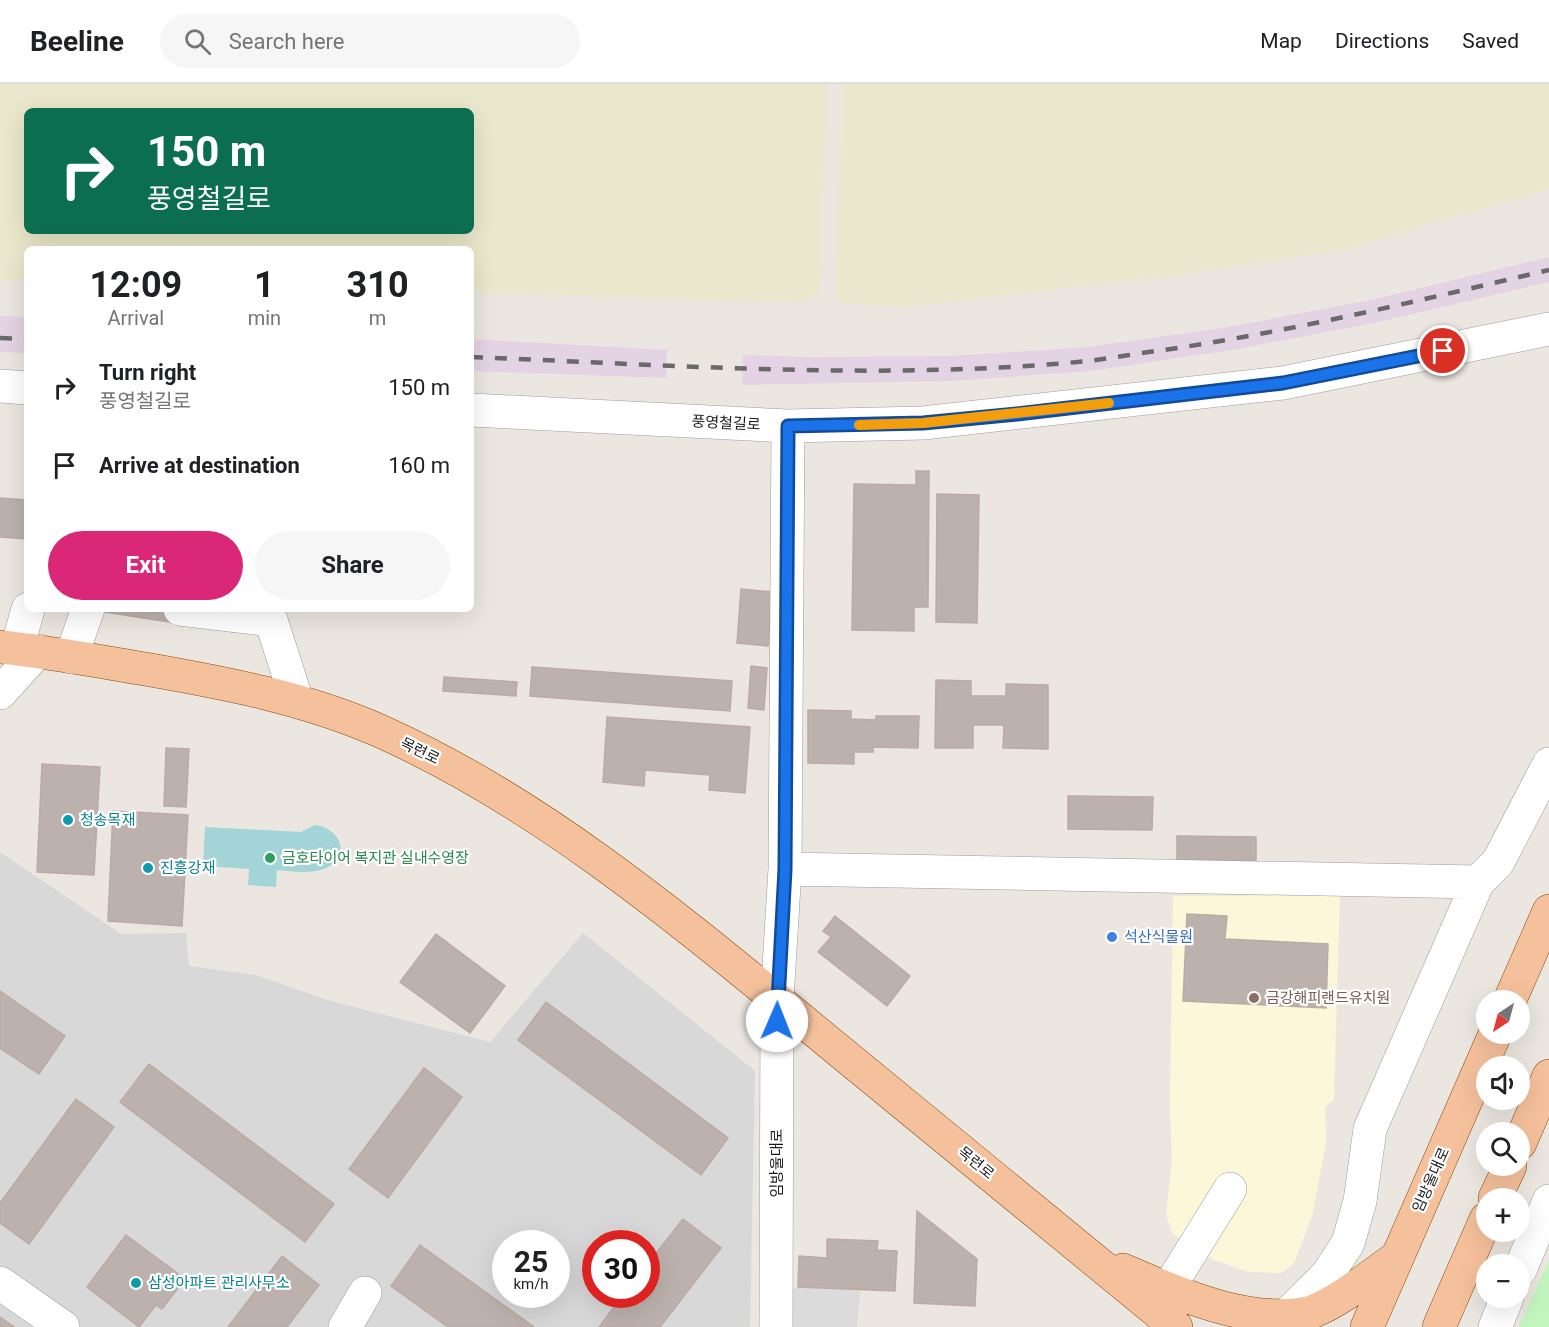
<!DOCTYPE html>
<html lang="en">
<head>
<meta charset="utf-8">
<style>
	:root { --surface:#fff; --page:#f6f6f6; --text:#202124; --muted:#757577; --line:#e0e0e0; --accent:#db2777 }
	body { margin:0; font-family:Roboto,"Noto Sans KR",sans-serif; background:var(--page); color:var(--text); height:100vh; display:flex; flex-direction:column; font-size:22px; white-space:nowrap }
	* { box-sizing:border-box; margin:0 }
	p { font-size:20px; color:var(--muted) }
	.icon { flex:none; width:33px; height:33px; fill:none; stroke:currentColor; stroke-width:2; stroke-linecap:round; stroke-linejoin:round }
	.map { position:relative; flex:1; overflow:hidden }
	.drawer { position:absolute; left:24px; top:162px; width:450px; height:366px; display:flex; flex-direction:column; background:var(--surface); border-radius:9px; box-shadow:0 6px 24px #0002 }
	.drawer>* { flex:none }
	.banner { position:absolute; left:24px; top:24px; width:450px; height:126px; border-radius:9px; box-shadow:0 6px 24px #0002; background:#0b6e4f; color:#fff; overflow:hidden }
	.needle { width:39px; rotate:216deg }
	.buttons { position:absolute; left:1476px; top:906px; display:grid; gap:12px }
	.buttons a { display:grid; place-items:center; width:54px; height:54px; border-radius:50%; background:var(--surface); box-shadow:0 6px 24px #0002; font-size:30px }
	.speed { position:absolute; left:492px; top:1146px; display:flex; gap:12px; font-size:30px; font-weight:700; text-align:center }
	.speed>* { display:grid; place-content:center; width:78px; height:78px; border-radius:50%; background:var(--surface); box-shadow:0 6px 24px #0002; line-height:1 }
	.speed small { font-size:15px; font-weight:400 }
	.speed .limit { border:9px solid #d22; background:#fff; color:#111 }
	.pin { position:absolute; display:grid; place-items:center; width:51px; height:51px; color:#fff; margin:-26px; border:3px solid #fff; border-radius:50%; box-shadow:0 2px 6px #0007 }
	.me { position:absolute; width:66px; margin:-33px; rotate:1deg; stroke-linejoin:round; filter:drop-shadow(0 0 4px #0008) }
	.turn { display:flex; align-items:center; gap:21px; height:126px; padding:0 24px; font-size:27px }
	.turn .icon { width:78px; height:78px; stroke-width:2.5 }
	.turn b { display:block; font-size:42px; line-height:51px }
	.eta { display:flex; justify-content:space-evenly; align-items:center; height:102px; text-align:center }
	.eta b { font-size:36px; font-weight:700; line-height:42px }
	.action { display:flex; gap:12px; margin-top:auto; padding:12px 24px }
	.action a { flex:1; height:69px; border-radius:36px; background:var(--accent); color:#fff; font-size:24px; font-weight:700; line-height:69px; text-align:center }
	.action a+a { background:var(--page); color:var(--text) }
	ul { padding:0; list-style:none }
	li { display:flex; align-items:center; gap:18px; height:78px; padding:0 24px }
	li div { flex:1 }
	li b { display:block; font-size:22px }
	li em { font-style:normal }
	header { display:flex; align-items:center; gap:36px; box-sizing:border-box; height:84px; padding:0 30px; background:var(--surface); border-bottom:2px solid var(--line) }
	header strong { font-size:28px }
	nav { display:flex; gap:33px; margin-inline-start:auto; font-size:21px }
	.search { width:420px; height:54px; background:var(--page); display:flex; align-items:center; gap:15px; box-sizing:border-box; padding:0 21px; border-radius:33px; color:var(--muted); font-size:22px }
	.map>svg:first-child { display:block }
</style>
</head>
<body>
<header>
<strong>Beeline</strong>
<div class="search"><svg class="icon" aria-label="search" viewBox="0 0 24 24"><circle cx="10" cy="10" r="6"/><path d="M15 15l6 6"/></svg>Search here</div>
<nav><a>Map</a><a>Directions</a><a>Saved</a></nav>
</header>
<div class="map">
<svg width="1549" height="1243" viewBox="0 0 1549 1243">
	<rect width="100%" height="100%" fill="#ece6e0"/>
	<path fill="#d9d8d8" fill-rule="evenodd" d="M0,768l121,82 65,-1 3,33 67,9 75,26 159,41 93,-109 172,138 -5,256h-750zM506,1160h50v50h-50zM596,1160h50v50h-50z"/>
	<path fill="#e4d3e4" d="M1549,173v25l-175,41 -143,27 -140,21 -140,10 -209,4 1,-30 66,2 140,-1 139,-9 135,-19 148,-28z
		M0,232l27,1v36l-27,-1z
		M471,255l196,11 -1,28 -195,-7z"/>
	<path fill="#fcf7d9" d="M1340,811l-6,205 -9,7 1,36 -14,73 -18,47 -12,10 -33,-1 -35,-12 -41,-26 -7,-19 6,-54 -2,-54 3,-211z"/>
	<path fill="#eae7cc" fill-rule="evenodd" d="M0,0h826l-5,180 -3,28 -11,8 -22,2 -314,-9v-44h-444v32l-27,-1zM27,27h444v120h-444z
		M843,0h706v105l-207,61 -170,26 -268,31 -59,-3 -8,-6 -1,-26z"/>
	<path fill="#c3f5be" d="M1549,1176v67h-30z"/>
	<path fill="#dbdbdb" d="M798,1203l62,3 -3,37h-66l1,-36z"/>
	<path fill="#a3d4d7" d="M315,741c24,3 37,29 13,42 -14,8 -36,4 -51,3l-1,17 -28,-2 1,-16 -46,-3 2,-39 96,5z"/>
	<path fill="#bcb1ad" stroke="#bcaba4" stroke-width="1.5" d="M916,387h13l-1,136h-14v24l-62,-1 2,-146 62,1z
		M937,410l42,1 -2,128 -41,-1z
		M0,414l27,2v39l-27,-2z
		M741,505l31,3 -4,54 -31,-3z
		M85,525h150l-1,23z
		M751,582l16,2 -3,42 -16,-2z
		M532,583l200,14 -2,30 -200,-15z
		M444,593l73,5 -1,14 -73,-5z
		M936,596l35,1v15h35v-12l42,1v64l-45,-1 1,-23h-31v23h-38z
		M808,626l43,1v8l25,1v-4h43l-1,32 -45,-1v5h-19v12l-46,-1z
		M607,633l143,10 -5,66 -36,-3 1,-15 -65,-5 -1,16 -41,-4z
		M166,664l23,1 -3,58 -22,-1z
		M42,680l58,3 -6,108 -57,-3z
		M1068,712l85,1 -1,33 -84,-1z
		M113,727l75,4 -6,111 -74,-5z
		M1177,752l79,1v24l-79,-1z
		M1187,830l40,2 -2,23 103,5 -2,64 -143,-7z
		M835,832l75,60 -23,30 -69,-54 13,-15 -8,-6z
		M436,850l69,52 -35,47 -70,-51z
		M0,907l65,45 -26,38 -39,-26z
		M546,918l182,136 -27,37 -183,-135z
		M149,980l185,140 -29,38 -185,-140z
		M424,984l38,29 -74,101 -39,-29z
		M76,1015l38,28 -85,117 -29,-21v-20z
		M917,1127l60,48 -2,47 -61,-3z
		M683,1135l38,29 -61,79h-61l25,-33h22v-28z
		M126,1151l59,44 -23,30 -6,-4 -17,22 -52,-40z
		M827,1155l51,2 -1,9 20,1 -2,40 -97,-4 1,-31 28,2z
		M420,1161l114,82h-86l-57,-41z
		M282,1172l37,29 -32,42h-59z
		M0,1233l14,10h-14z"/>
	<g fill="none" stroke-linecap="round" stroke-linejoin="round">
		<defs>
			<path id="minor" d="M0,302l27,2
				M471,326l317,16 135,-3 360,-40 266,-54
				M180,525l91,11 26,81
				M17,565l11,-40
				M71,573l17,-48
				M0,609l38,-42
				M785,785l693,13 -108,247 -10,72 -12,42 -21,32 -45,45
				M1478,798l20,-20 51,-98
				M1520,1186l29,-69
				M0,1199l63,44
				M1168,1205l62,-100
				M345,1243l20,-34
				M776,1243l1,-328 8,-130 3,-443
				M1495,1243l12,-29"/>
			<path id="major" d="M0,563c49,5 96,14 145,22 80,14 160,29 235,62 159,71 296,186 429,295 123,100 245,201 367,301
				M1510,916l39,-89
				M1520,1059l29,-67
				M1495,1114l15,-32
				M1123,1186c55,24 128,57 189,42 31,-13 57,-35 85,-55
				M1367,1243l128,-293
				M1439,1243l47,-108"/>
		</defs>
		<use href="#minor" stroke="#9c9c9c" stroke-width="34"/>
		<use href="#major" stroke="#884a09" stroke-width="34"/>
		<use href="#minor" stroke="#fff" stroke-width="33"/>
		<use href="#major" stroke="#f5c19c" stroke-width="33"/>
		<path stroke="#696969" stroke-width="4.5" stroke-dasharray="12 12" stroke-linecap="butt" d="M0,254l27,1
			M471,273c205,8 413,24 617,4 25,-3 51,-8 76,-11 130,-19 257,-50 385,-80"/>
	</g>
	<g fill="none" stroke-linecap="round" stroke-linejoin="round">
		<defs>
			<path id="route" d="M777,937l8,-152 3,-443 135,-3 94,-9 266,-31 160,-32"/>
		</defs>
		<use href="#route" stroke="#114b97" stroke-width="15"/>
		<use href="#route" stroke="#1a73e8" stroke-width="10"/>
		<path stroke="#f59e0b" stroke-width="10" d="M859,341l64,-2 186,-20"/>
	</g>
	<g fill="#0f9aa8" stroke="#fff" stroke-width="2">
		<circle cx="68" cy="736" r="6"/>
		<circle cx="148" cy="784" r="6"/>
		<circle cx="136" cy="1199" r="6"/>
	</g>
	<circle fill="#2e9e5b" stroke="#fff" stroke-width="2" cx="270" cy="774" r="6"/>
	<circle fill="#3f7fe0" stroke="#fff" stroke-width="2" cx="1112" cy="853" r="6"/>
	<circle fill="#8d6e63" stroke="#fff" stroke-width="2" cx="1254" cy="914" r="6"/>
	<g text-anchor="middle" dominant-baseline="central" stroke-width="4.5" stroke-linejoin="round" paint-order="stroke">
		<g font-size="15" fill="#1b1b1b" stroke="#fff">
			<text transform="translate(726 339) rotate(3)">풍영철길로</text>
			<text transform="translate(420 667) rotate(26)">목련로</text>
			<text transform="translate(777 1079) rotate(-90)">임방울대로</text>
			<text transform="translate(976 1079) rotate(39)">목련로</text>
			<text transform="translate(1431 1096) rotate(-66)">임방울대로</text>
		</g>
		<g font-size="15" fill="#0d838f" stroke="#fff" text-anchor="start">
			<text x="80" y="736">청송목재</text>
			<text x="160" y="784">진흥강재</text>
			<text x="148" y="1199">삼성아파트 관리사무소</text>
		</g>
		<g font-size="15" fill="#27864d" stroke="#fff" text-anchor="start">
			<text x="282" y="774">금호타이어 복지관 실내수영장</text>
		</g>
		<g font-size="15" fill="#366cbe" stroke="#fff" text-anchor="start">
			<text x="1124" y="853">석산식물원</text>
		</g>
		<g font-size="15" fill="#785e54" stroke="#fff" text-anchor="start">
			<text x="1266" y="914">금강해피랜드유치원</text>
		</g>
	</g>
</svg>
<div class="buttons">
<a><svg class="needle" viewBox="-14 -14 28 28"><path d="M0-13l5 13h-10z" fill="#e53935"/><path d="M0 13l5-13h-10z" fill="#757577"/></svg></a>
<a><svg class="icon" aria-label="sound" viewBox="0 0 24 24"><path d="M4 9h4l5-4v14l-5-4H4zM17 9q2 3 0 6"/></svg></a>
<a><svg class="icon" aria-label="search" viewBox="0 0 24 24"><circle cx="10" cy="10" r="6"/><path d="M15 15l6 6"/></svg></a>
<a>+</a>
<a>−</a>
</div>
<div class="speed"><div>25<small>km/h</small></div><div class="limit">30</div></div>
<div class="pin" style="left:1443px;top:267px;background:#d93025"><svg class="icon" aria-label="arrive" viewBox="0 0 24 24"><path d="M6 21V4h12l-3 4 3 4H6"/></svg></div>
<svg class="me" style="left:777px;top:937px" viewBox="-20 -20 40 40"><circle r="19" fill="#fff"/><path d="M0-13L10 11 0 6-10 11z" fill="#1a73e8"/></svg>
<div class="banner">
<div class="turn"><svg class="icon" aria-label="right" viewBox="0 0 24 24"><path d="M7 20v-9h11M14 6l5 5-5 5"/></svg><div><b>150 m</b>풍영철길로</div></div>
</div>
<section class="drawer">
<div class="eta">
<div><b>12:09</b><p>Arrival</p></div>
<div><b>1</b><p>min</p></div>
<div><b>310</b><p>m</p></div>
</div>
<ul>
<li><svg class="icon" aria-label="right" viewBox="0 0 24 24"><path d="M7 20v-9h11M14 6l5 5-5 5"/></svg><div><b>Turn right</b><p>풍영철길로</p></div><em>150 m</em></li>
<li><svg class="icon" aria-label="arrive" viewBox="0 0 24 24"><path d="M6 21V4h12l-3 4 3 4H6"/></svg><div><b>Arrive at destination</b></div><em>160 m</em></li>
</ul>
<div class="action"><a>Exit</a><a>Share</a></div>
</section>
</div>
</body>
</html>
